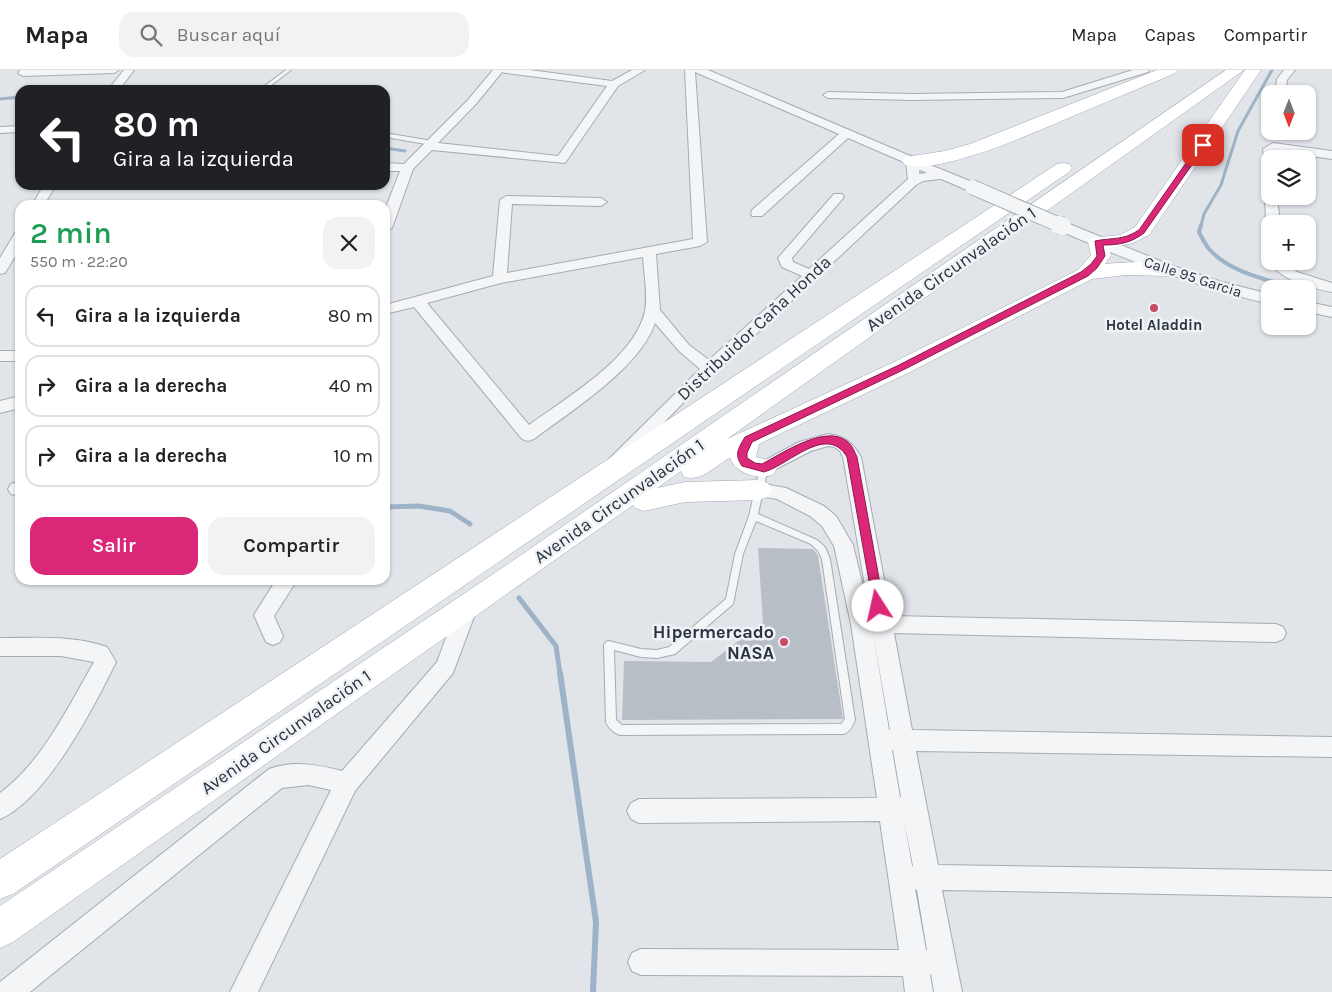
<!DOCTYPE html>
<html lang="es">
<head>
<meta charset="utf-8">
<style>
	:root { --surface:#fff; --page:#f2f2f2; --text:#222; --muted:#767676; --line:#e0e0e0; --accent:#db2777 }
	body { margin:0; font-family:Karla,sans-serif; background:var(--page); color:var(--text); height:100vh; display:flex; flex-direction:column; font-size:19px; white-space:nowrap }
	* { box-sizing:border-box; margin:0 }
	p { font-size:16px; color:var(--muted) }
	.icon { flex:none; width:28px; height:28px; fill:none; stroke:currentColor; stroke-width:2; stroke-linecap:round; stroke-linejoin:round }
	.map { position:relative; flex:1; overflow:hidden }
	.side { position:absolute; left:15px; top:130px; width:375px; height:385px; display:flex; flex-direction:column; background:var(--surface); border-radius:15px; box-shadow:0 1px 4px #0004 }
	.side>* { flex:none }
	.hud { position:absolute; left:15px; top:15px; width:375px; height:105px; border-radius:15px; box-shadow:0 1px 4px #0004; background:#202124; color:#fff; overflow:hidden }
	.needle { width:32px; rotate:180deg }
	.fabs { position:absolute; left:1261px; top:15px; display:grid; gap:10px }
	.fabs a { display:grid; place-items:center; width:55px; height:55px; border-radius:10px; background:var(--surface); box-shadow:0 1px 4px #0004; font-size:25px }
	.pin { position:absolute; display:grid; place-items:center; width:42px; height:42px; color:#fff; margin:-21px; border-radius:10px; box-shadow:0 2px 8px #0006 }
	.me { position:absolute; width:55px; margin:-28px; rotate:350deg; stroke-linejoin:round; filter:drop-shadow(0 0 4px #0008) }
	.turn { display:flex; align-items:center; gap:18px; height:105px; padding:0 15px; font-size:22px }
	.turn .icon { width:65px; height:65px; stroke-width:2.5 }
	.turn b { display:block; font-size:35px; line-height:42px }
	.round { display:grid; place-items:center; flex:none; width:52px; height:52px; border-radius:15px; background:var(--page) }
	.headline { display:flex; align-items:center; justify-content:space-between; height:85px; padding:0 15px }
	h1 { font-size:30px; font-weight:600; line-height:38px; color:#1e9e55 }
	.primary-button { display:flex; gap:10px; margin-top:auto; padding:10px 15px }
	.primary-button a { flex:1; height:58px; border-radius:15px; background:var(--accent); color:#fff; font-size:20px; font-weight:600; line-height:58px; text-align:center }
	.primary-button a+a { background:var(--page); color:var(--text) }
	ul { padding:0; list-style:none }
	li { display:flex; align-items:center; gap:15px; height:62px; margin:0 10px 8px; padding:0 5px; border:2px solid var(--line); border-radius:15px }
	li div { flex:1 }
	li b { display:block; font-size:19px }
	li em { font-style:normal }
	header { display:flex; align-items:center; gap:30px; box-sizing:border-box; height:70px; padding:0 25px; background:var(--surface); border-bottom:1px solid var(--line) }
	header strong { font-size:24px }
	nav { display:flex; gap:28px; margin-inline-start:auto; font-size:18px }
	.search { width:350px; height:45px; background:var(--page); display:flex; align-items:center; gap:12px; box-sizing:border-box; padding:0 18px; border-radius:15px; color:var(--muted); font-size:19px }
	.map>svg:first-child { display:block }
</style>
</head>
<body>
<header>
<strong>Mapa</strong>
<div class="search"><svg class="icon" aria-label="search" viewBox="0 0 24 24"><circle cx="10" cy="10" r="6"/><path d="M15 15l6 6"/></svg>Buscar aquí</div>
<nav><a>Mapa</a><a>Capas</a><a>Compartir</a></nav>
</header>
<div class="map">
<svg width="1332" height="922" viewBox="0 0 1332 922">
	<rect width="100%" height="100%" fill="#e1e4e9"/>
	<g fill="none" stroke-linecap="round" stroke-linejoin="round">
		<path stroke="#9eb3c7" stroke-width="3" d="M0,29l20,-2
			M385,78l20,3
			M1201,156l3,-12 17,-29 17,-54 34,-61"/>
		<path stroke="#9eb3c7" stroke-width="4" d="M1201,155l-2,7c3,6 6,12 10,17 20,23 58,31 86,39"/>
		<path stroke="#9eb3c7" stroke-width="5" d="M385,437l34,-1 31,5 20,13
			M519,528l37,48 4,28"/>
		<path stroke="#9eb3c7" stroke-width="6" d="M560,603l36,249 -3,70"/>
	</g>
	<path fill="#b8bec5" d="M758,478l55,1 5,7 25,163 -221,1 2,-59 87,1 52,-40z"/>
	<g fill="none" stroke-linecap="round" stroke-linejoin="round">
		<defs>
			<path id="service" d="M286,0h5l-26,20h-6z
				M385,63l47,8 3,2 -3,2 -47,-8z
				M764,395l4,3 -10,46 59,26 8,7 5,12 25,161c-2,5 -5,12 -11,14l-224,1c-6,-2 -12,-7 -14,-13l-2,-77 2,-3 3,-1 32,8 16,1 12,-3 57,-48 9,-45 14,-38 11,-48zM756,451l55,23 7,7 4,8 23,160 -4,5 -219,1 -6,-5 -2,-70 27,7 16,1 18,-4 58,-50 10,-50z"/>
			<path id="minor" d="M20,0h99l-5,3 -91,3 -5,-3z
				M124,0h10l-15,20h-11z
				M493,0h37l82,11 20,-11h13l-27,16 -53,77 -133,-13 -19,19 -21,59 -7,4v-22l15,-39h-15v-8l19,1 64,-64zM502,2l4,1 101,13 -49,70 -120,-13 38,-39z
				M685,0h23l207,88 5,9 -1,7 25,-3 6,4 -2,3 -25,3 -7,4 -228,213 -64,65 -6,2 -6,-2 -3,-4 91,-90 -21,-18 -24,-28c-15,45 -84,88 -121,116l-6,2 -6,-2 -108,-132 -29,7v-9l108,-29 7,-76 6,-4 95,2 6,4 -6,4 -89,-2 -5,69 186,-34zM695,2l144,62 -87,76 -1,3 1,3h10l86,-78 58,25 2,16 -99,90 -16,-7 -1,-4 52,-61 -2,-3h-8l-56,64 4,9 20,9 -93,84 -20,-15 -29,-35 -4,-56 44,-8 7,-4zM643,187c1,17 5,37 2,54 -10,47 -79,87 -116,114l-102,-122 74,-20z
				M1133,0h16l-1,2 -85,26 -151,2 -84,-2 -5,-3 5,-3 84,2 150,-2z
				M1284,0h11l-8,10 -2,14h-10l2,-15z
				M20,56v6l-20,1v-6z
				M1273,73l59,8v8l-57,-8v8h-5v15l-4,-1 -3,-24z
				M44,115h12l-12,20h-12z
				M1270,122v4h7l3,28h-10v3l-4,-3 -1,-28z
				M20,162v16l-15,25 -5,1v-16l15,-25z
				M1270,188v3h12l15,11 35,11v9c-23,-5 -50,-11 -64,-31z
				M0,281h20v10h-20z
				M20,326v12l-20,5v-12z
				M828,364c17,2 24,8 33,23l30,159 385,8 7,3 3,6 -3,6 -7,3 -382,-9 18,97 420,7v20l-416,-6 22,114 394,6v26l-390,-7 20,102h-28l-3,-18 -1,1 3,17h-28l-2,-16 -262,-1 -9,-4 -4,-9 4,-9 9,-4 258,1 -19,-129 -241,2 -8,-4 -4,-8 4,-8 8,-4 238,-1 -26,-174 -17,-78 -12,-20 -12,-10 -33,-17 -24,-4 -3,-5 3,-5 6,-2 27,5 38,18 12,10 17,29 17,70 -27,-158 -3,-6 -6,-4 -6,-1 -17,5 -41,21 -6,2 -6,-2 -3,-4 3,-4 41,-22zM873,563l17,97h-1zM892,680h1l8,47h-1zM904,750l9,46h-1zM915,819l2,1 10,60h-1z
				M17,412h3v14l-9,-2 -3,-5 3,-5z
				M276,510h21l-23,36 9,20 -3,6 -7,3 -7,-3 -12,-27z
				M468,528l7,2 3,6 -25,67 -98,118 -97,201h-28l101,-202 -23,-5 -26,3 -252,204h-30v-10l269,-213c25,-9 49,-4 73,2l95,-109 21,-56 3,-6z
				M0,568c35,0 74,-3 107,9l9,15c-22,45 -69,137 -116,157v-26c43,-32 68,-86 94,-131l-33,-6h-61z"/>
			<path id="tertiary" d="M911,87l66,27 3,3 -3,3h-10l-61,-26 -2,-3 2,-3z
				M1062,151l108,44 52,17 48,12v10c-74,-17 -144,-44 -214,-75l-2,-3 2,-3z
				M1308,232l24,5v10l-24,-5z"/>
			<path id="primary" d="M1157,0h21l-3,3 -16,7c-31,13 -63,26 -95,40 -36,15 -122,54 -159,45l-3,-4 3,-4 40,-6 25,-7z
				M1226,0h18l-517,369 165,-76 186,-93 13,-15 -3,-13 3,-4 29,-3 15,-8 110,-157h16l-112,165 -16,8 -24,5 2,7 -6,9c23,-2 48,-4 70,2l3,4 -3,4 -7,2 -42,-1 -34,4 -184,94 -149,71 -3,13 17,4 4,7 -4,7c-16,4 -36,0 -43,-17 -16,8 -27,24 -46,19l-3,-6 -24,17 28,-6 74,-2 9,3 4,7 -4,7 -9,3 -74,2 -41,9 -9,-3 -2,-3 -620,437 -13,6v-42l508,-342z
				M1063,93l6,1 3,4 -3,4 -1056,722 -13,5v-40l1057,-695z"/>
		</defs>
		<use href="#service" stroke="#a6abb3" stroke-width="2"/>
		<use href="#minor" stroke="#a6abb3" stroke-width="2"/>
		<use href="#tertiary" stroke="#a6abb3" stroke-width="2"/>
		<use href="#primary" stroke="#a1a9b4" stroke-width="1"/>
		<use href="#service" fill="#f3f5f7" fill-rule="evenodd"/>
		<use href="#minor" fill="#f3f5f7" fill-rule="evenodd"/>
		<use href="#tertiary" fill="#f3f5f7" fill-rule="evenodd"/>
		<use href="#primary" fill="#fff" fill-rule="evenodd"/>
		<defs>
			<path id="tertiary-bridge-far1" d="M972,117l90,39"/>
			<path id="tertiary-bridge" d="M1059,155l3,1"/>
		</defs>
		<use href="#tertiary-bridge-far1" stroke="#a6abb3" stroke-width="16" stroke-linecap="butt"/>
		<use href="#tertiary-bridge" stroke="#a6abb3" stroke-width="19" stroke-linecap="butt"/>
		<use href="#tertiary-bridge-far1" stroke="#f3f5f7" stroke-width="14"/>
		<use href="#tertiary-bridge" stroke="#f3f5f7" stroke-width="18"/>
	</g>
	<path fill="#db2777" stroke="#8e194d" d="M1200,73l6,2 -62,88c-13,10 -25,12 -41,12l2,11 -8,12 -9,8 -185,94 -151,72 -5,11v5l8,5 7,1c21,-11 66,-42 87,-21 4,4 6,10 8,14l27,149 -2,3h-8l-27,-152c-20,-34 -58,8 -83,15l-22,-6c-8,-12 -4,-17 3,-29l152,-71 184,-94 10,-8 6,-8 -2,-15c19,-4 27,0 44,-11z"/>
	<g fill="#c74c63" stroke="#f0f3f6" stroke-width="2">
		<circle cx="1154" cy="238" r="5"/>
		<circle cx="784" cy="572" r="5"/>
	</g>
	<g text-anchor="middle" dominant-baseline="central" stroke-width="5" stroke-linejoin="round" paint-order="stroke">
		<g font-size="15" fill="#2a3340" stroke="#f0f3f6">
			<text transform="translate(1193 207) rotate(18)">Calle 95 Garcia</text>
		</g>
		<g font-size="15" font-weight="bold" fill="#2a3340" stroke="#f0f3f6">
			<text x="1154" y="255">Hotel Aladdin</text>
		</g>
		<g font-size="18" fill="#2a3340" stroke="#f0f3f6">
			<text transform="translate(951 199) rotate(-35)">Avenida Circunvalación 1</text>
			<text transform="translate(754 258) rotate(-43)">Distribuidor Caña Honda</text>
			<text transform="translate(619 431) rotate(-35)">Avenida Circunvalación 1</text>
			<text transform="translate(286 662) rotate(-35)">Avenida Circunvalación 1</text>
		</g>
		<g font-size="18" font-weight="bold" fill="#2a3340" stroke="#f0f3f6" text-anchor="end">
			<text x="774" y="562">Hipermercado<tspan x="774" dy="21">NASA</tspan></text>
		</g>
	</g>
</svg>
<div class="fabs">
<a><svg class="needle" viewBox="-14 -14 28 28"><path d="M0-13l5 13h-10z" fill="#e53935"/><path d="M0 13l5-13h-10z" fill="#767676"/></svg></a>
<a><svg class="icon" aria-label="layers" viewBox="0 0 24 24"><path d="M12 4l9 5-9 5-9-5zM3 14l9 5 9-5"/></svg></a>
<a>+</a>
<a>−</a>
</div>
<div class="pin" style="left:1203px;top:75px;background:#d93025"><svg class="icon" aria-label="arrive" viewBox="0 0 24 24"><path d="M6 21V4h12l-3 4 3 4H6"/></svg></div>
<svg class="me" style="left:878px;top:536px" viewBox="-20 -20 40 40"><circle r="19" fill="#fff"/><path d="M0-13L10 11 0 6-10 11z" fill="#db2777"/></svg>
<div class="hud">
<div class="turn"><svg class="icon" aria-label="left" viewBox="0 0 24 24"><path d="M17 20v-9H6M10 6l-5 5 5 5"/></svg><div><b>80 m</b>Gira a la izquierda</div></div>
</div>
<section class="side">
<div class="headline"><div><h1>2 min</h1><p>550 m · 22:20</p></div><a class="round"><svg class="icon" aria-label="close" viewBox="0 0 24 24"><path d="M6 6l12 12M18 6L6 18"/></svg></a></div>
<ul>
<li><svg class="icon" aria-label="left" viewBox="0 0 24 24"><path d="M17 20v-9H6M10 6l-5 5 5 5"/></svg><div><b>Gira a la izquierda</b></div><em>80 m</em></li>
<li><svg class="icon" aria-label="right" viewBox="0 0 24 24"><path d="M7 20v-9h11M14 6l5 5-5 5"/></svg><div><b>Gira a la derecha</b></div><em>40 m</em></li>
<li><svg class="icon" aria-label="right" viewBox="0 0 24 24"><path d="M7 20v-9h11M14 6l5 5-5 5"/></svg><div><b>Gira a la derecha</b></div><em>10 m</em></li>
</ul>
<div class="primary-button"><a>Salir</a><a>Compartir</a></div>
</section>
</div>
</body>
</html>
